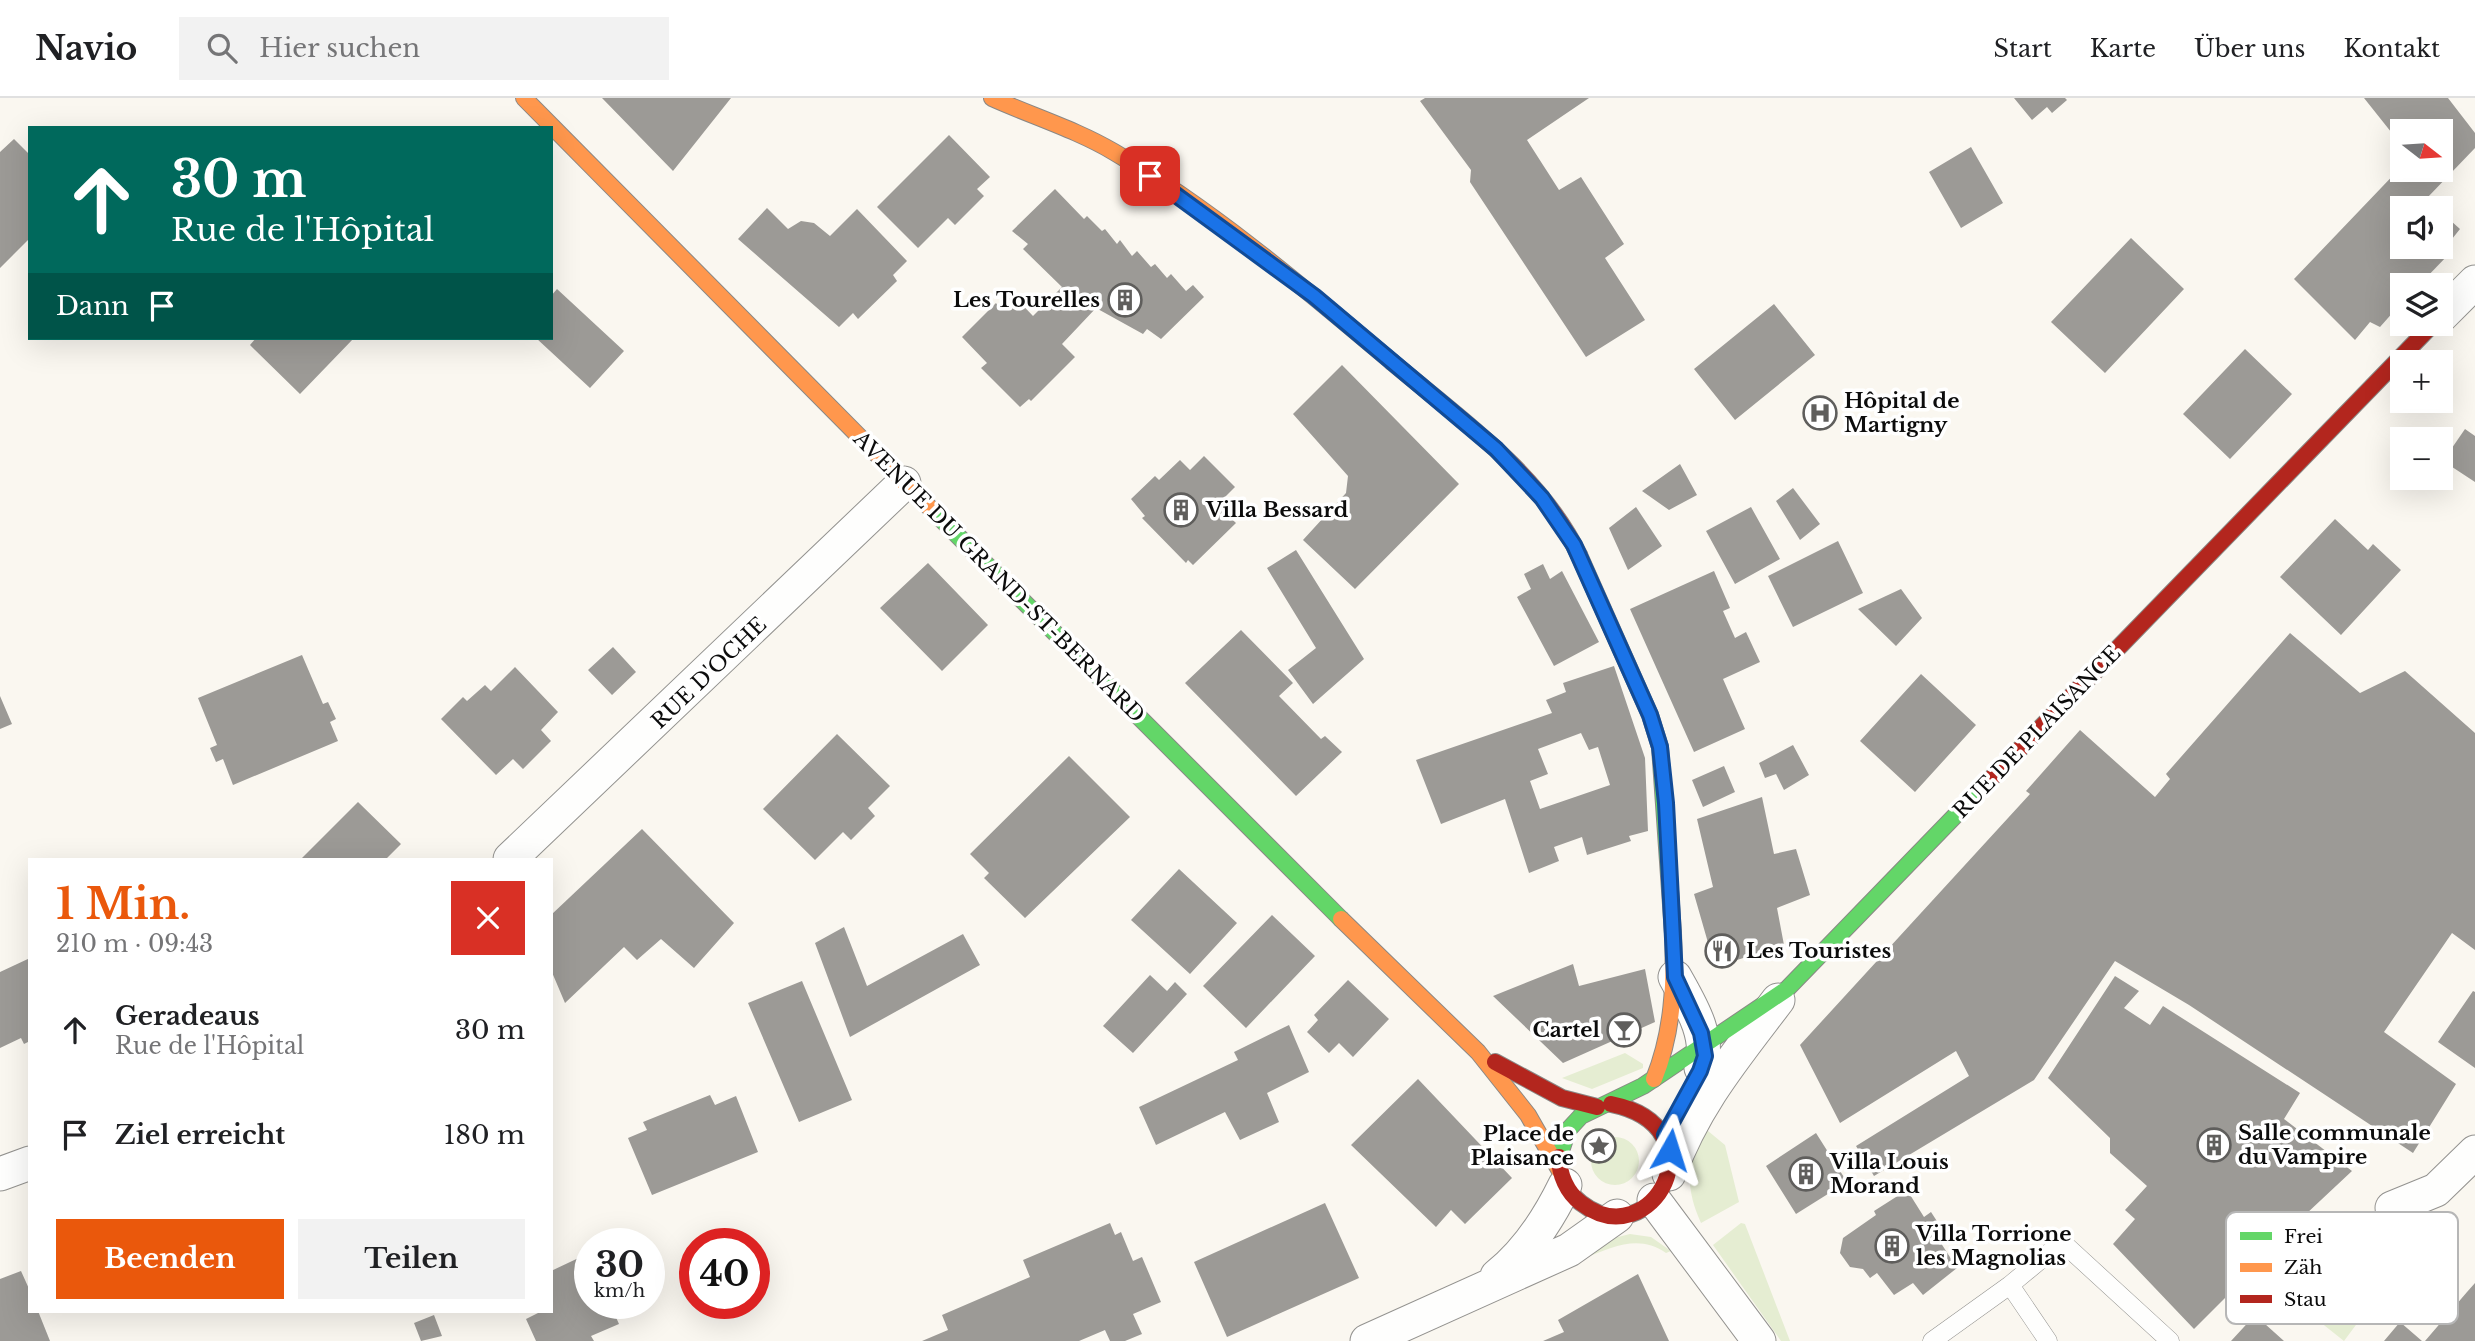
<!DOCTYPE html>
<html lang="de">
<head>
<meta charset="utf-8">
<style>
	:root { --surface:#fff; --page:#f2f2f2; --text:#202124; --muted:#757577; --line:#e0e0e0; --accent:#ea580c }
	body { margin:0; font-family:"Libre Baskerville",serif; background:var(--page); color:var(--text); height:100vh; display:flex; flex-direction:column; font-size:26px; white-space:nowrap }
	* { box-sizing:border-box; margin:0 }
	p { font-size:23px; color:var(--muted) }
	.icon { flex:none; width:38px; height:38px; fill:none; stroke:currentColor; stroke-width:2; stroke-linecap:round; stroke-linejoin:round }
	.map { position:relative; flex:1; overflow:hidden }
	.details { position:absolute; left:28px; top:760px; width:525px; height:455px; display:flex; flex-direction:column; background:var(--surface); border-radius:0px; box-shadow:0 7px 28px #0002 }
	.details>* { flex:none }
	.top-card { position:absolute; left:28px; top:28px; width:525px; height:214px; border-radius:0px; box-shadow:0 7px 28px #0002; background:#00695c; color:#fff; overflow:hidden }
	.needle { width:46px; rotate:107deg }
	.fabs { position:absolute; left:2390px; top:21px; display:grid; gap:14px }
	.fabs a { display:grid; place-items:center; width:63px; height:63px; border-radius:0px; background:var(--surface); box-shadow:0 7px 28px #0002; font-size:35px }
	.speed { position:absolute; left:574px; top:1130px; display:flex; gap:14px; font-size:35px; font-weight:700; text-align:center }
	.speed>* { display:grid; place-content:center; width:91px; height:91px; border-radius:50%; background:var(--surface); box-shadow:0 7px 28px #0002; line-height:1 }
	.speed small { font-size:18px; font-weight:400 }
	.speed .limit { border:10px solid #d22; background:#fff; color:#111 }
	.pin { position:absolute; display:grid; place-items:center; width:60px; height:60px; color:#fff; margin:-30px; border-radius:14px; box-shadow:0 4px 10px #0006 }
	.me { position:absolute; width:77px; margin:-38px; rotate:6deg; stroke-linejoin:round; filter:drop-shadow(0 0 5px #0008) }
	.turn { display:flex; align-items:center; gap:24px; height:147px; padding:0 28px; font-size:32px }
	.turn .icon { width:91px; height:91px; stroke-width:2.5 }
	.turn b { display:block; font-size:49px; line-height:60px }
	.then { display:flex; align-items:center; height:66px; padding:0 28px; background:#0003; gap:14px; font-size:26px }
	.round { display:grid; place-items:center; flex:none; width:74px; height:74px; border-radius:0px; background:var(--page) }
	.headline { display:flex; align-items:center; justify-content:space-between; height:119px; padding:0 28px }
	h1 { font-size:42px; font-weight:800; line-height:52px; color:var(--accent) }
	.action { display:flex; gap:14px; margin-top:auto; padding:14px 28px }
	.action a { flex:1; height:80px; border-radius:0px; background:var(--accent); color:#fff; font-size:28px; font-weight:800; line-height:80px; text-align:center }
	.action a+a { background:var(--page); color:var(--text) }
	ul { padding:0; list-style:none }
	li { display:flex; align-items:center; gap:21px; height:105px; padding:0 28px }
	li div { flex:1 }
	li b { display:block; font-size:26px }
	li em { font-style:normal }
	header { display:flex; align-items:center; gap:42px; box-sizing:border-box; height:98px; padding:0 35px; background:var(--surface); border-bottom:2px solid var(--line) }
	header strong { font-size:33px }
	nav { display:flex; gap:38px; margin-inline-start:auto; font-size:24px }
	.search { width:490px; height:63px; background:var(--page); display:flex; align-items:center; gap:18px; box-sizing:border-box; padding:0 24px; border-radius:0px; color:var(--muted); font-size:26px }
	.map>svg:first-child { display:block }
</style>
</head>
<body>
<header>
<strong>Navio</strong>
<div class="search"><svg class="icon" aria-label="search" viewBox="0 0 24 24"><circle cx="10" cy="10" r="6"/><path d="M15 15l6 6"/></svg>Hier suchen</div>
<nav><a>Start</a><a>Karte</a><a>Über uns</a><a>Kontakt</a></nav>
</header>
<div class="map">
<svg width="2475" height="1243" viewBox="0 0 2475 1243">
	<rect width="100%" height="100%" fill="#faf7f0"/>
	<path fill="#e5edd2" d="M1625,955l18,11v4l-51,21 -30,-11z
		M1702,1028l23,19 14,57 -38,21c-17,-38 -13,-59 1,-97z
		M1591 1063a24 24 0 1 1 48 0a24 24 0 1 1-48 0Z
		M1741,1125l4,1 45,117h-9l-68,-96z
		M1630,1136l21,3 20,14 -5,2c-27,-19 -53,-6 -81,5l25,-19z
		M2327,1150l52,46 -35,47 -58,-46z"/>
	<path fill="#9c9a96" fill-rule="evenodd" d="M602,0h129l-58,73z
		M1425,0h164l-62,42 32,50 22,-13 43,67 -19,14 40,62 -59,37 -116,-175 1,-12 -51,-69z
		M2014,0h51l2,2 -15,13 -5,-6 -15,13z
		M2364,0h84l27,35v15l-48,50 11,10h-35v39h38v-35l19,17 -16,20 5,5 -27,28 -6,-5 -7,8h-6l-3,10 3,6 -23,26 -10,-5 -15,18 -61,-61 109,-114v5h38v-39h-38v16z
		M949,37l41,42 -13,12 7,7 -29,29 -7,-7 -30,30 -41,-41z
		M14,41l16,16v83l-30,30v-116z
		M1971,49l32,56 -42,25 -32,-56z
		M1055,91l29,30 3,-3 15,15 3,-2 12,15 3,-4 12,16 5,-5 14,16 4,-3 12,14 4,-4 15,17 7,-6 11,12 -43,42 -14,-10 -4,5 -47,-26 -34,36 13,13 -44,44 -2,-2 -9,8 -39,-39 6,-5 -25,-26 34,-34 2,3 13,-13 22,23 29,-29 -39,-38 5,-5 -16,-13z
		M767,110l21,21 13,-8 13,2 16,13 27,-27 50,52 -14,14 4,6 -39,38 -5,-6 -14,14 -101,-88z
		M2131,140l53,51 -79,84 -54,-51z
		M557,191l67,62 -34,37 -54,-50h15v-42z
		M1774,206l41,51 -80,65 -41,-51z
		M256,240h98l-54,56 -50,-49z
		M2245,251l47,45 -62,65 -47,-45z
		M1342,267l117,119 -104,105 -52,-49 43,-47 2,-17 -55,-62z
		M2465,331l10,7v46l-32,-21z
		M1204,358l31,31 -18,18 19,18 -43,42 -5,-5 -2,3 -44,-45 3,-2 -14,-17 24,-23 4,4 21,-20 10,10z
		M1680,366l17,31 -28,15 -27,-19z
		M1793,390l27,36 -20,16 -24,-39z
		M1636,409l26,39 -34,24 -19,-42z
		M1751,409l29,52 -45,25 -29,-53z
		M2335,421l33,31 5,-6 28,26 -60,65 -61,-58z
		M1838,443l25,52 -70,34 -25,-51z
		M1296,452l68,109 -51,45 -25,-34 28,-22 -49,-80z
		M928,465l60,62 -46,46 -62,-63z
		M1543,466l7,15 12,-8 37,71 -45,24 -37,-69 14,-8 -7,-15z
		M1714,473l16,37 -7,3 12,27 11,-6 14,30 -37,17 22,50 -51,23 -64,-143z
		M1901,491l21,29 -26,28 -38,-37z
		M1241,532l52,53 -14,13 42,43 4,-3 17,16 -46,44 -111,-113z
		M2290,535l70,60 45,-22 70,62v217l-23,-17 -68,99 72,52 -43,69 -224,-148 -74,-44 -81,119 -160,96 -18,-30 113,-70 -13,-25 -116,72 -40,-78 230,-251 -4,-3 54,-61 75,67 15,-18 -4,-5z
		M613,549l23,25 -24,23 -24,-25z
		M302,557l21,49 5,-2 8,17 -6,3 8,19 -105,44 -10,-26 -7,3 -6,-14 7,-3 -19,-47z
		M1614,568l31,92 3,73 -19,5 2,5 -44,14 -5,-18 -28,10 5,14 -30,12 -24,-74 -64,25 -25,-64 136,-47 -6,-13 20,-8 -3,-9zM1581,635l8,17 9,-3 12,38 -70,24 -10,-28 18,-7 -10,-25z
		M515,569l43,45 -17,18 10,11 -28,28 -10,-10 -17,16 -55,-56 22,-22 4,4 18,-16 6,6z
		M1921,576l55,51 -61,67 -55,-51z
		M0,598l12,28 -12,5z
		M837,636l53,52 -22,22 7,8 -24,24 -8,-8 -28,28 -52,-51z
		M1793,647l16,30 -25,15 -8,-16 -11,4 -6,-15z
		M1069,658l61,61 -105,101 -41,-40 5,-5 -19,-19z
		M1724,668l11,26 -32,15 -11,-27z
		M1762,699l12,57 22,-5 14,46 -33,13 7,37 -69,22 -21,-73 19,-7 -16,-68z
		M358,704l43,42 -15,15h-85z
		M642,731l92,94 -40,45 -33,-29 -24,21 -13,-13 -59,56 -14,-33v-55z
		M1179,771l58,54 -47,51 -59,-54z
		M1272,817l43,41 -69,72 -43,-42z
		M844,829l23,59 96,-52 17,31 -130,72 -35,-94z
		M30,860v83l-6,3 -3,-6 -21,10v-76z
		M1573,866l6,22 66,-17 10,53 -92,41 -70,-67z
		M1150,877l17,16 8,-9 12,12 -54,59 -30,-27z
		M2115,878l24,15 -15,17 26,17 13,-19 137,87 -16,26 68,52 -78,73 15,16 -47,49 -13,-15 -35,35 -81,-85 22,-25 -10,-9 22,-24 -37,-33v-15l-62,-60z
		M1348,882l41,39 -36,38 -14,-14 -10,10 -22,-21 11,-12 -4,-5z
		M802,883l50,119 -53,22 -51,-119z
		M2473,893l2,1v76l-37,-26z
		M1289,927l20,47 -42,21 12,29 -39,18 -15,-28 -69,33 -17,-38 99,-47 -4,-8z
		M1418,981l94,99 -47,46 -14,-14 -15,17 -85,-82z
		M710,997l5,10 21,-9 22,56 -106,43 -24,-57 19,-8 -4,-8z
		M1816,1035l31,49 -51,32 -30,-48z
		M1907,1092l17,27 7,-5 13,20 -7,5 20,31 -34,27 -10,-12 -19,12 -17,-22 -7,5 -7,-9 -13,-2 -10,-14 3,-15 33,-23 -2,-4z
		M1325,1105l34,75 -132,59 -33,-75z
		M1110,1125l5,12 6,-3 12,29 9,-4 19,45 -28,12 9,20 -17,7h-15l-5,-11 -26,11h-157l26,-11 -6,-15 88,-38 -7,-17z
		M587,1156l3,50h20l9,20 -28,12 3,5h-58l-10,-22 16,-8h9v-40z
		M21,1173l9,20v20h8l12,30h-50v-62z
		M1638,1176l31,67h-126l21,-9 -6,-12z
		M2475,1185v58h-50l42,-49z
		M434,1217l8,21 -21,5 -7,-18z
		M2255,1217l29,26h-53z
		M2400,1224l22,19h-38z"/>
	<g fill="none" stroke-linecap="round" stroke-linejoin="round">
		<defs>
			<path id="lane" d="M2010,1187l52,-43 108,99
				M1932,1243l78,-56 38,56"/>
			<path id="street" d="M2441,218l34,-34
				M510,761l394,-376
				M1675,879c15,27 36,60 26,91
				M0,1076l30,-11
				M1669,1076c26,-70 65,-116 109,-174
				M1654,1102l105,141
				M2392,1110l44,-18 39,-38
				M1497,1178c30,-24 51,-56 68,-91
				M1367,1243l202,-91 48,-34"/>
			<path id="fast" d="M931,411l410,410
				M1579,457l71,160 10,32 13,186
				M1559,1059l9,-27 13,-14 62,-30 144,-97 194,-200"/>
			<path id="slow" d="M524,0l407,411
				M992,0c40,18 85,32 122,54 100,59 190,136 278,210
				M1341,821l137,133 50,63 32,56
				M1654,981c19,-47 21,-96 19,-146"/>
			<path id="jam" d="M1392,264c67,56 148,112 187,193
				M1981,691l452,-465
				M1495,964l67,36 35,9
				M1559,1059c0,17 8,36 22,46 71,55 142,-76 30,-99"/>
		</defs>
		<use href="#lane" stroke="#93928f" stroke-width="19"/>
		<use href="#street" stroke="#93928f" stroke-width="35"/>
		<use href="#fast" stroke="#8a8885" stroke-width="18"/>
		<use href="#slow" stroke="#8a8885" stroke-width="18"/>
		<use href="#jam" stroke="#8a8885" stroke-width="18"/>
		<use href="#lane" stroke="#fefefd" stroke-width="18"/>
		<use href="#street" stroke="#fefefd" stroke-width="33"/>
		<use href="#fast" stroke="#63d668" stroke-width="16"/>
		<use href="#slow" stroke="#ff974d" stroke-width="16"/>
		<use href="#jam" stroke="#b3261e" stroke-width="16"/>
	</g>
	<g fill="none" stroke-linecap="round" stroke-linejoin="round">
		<defs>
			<path id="route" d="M1150,78l164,120 182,153 46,49 32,47 76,170 10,32 6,56 9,174 26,56 4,23 -5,15 -35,64 5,15"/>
		</defs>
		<use href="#route" stroke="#114b97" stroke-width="18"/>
		<use href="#route" stroke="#1a73e8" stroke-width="12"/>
	</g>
	<defs>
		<symbol id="building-ring" viewBox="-11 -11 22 22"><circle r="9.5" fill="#fff" stroke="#5f5e5c" stroke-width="1.5"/><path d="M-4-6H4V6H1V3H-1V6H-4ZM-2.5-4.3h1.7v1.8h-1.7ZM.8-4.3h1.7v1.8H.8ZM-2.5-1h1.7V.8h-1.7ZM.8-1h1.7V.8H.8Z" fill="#5f5e5c"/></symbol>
		<symbol id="hospital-ring" viewBox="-11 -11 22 22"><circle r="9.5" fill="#fff" stroke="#5f5e5c" stroke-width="1.5"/><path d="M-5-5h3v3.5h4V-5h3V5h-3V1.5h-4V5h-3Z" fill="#5f5e5c"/></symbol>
		<symbol id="restaurant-ring" viewBox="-11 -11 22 22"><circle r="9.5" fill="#fff" stroke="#5f5e5c" stroke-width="1.5"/><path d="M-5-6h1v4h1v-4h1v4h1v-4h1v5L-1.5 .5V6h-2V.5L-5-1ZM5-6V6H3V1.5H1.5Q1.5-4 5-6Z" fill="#5f5e5c"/></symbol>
		<symbol id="bar-ring" viewBox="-11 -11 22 22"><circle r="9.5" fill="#fff" stroke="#5f5e5c" stroke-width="1.5"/><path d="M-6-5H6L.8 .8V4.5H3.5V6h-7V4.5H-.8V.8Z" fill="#5f5e5c"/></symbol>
		<symbol id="sight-ring" viewBox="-11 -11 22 22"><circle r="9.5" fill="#fff" stroke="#5f5e5c" stroke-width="1.5"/><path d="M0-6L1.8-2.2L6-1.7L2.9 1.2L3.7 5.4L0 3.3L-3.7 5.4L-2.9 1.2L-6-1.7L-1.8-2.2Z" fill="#5f5e5c"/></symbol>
	</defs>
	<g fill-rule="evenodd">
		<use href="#building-ring" x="1106" y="183" width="38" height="38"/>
		<use href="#hospital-ring" x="1801" y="296" width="38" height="38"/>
		<use href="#building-ring" x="1162" y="393" width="38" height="38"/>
		<use href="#restaurant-ring" x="1703" y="834" width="38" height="38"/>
		<use href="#bar-ring" x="1605" y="913" width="38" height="38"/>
		<use href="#building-ring" x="2195" y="1028" width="38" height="38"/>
		<use href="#sight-ring" x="1580" y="1029" width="38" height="38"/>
		<use href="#building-ring" x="1787" y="1057" width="38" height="38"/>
		<use href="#building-ring" x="1873" y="1129" width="38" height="38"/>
	</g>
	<g text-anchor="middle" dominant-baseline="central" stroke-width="7" stroke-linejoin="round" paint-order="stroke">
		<g font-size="21" font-weight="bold" fill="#0c0c0c" stroke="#fff" text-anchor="start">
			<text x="1100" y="202" text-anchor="end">Les Tourelles</text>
			<text x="1844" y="303">Hôpital de<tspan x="1844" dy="24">Martigny</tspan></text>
			<text x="1206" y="412">Villa Bessard</text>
			<text x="1746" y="853">Les Touristes</text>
			<text x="1600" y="932" text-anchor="end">Cartel</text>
			<text x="2238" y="1035">Salle communale<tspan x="2238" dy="24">du Vampire</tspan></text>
			<text x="1574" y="1036" text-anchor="end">Place de<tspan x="1574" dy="24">Plaisance</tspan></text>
			<text x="1830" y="1064">Villa Louis<tspan x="1830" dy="24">Morand</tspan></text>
			<text x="1916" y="1136">Villa Torrione<tspan x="1916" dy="24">les Magnolias</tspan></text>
		</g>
		<g font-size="21" fill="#0c0c0c" stroke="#fff">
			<text transform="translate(999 479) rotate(45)">AVENUE DU GRAND-ST-BERNARD</text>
			<text transform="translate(709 575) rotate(-44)">RUE D'OCHE</text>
			<text transform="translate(2037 634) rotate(-46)">RUE DE PLAISANCE</text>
		</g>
	</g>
	<rect x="2226" y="1114" width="232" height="112" rx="10" fill="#fff" stroke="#b6b6b6" stroke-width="2"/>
	<rect x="2240" y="1134" width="32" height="8" fill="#63d668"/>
	<rect x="2240" y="1165" width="32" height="9" fill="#ff974d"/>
	<rect x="2240" y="1197" width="32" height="8" fill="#b3261e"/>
	<g font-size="19" fill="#0c0c0c">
		<text x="2284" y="1145">Frei</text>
		<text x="2284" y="1176">Zäh</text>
		<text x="2284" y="1208">Stau</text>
	</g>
</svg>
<div class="fabs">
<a><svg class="needle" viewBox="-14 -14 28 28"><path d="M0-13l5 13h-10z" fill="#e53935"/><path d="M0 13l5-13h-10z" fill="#757577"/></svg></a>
<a><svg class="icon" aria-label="sound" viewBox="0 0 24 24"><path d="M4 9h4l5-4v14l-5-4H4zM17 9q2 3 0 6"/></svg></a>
<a><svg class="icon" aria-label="layers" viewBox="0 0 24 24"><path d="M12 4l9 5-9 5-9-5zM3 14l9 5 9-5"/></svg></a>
<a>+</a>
<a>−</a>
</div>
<div class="speed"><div>30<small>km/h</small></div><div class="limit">40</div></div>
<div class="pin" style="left:1150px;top:78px;background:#d93025"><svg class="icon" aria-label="arrive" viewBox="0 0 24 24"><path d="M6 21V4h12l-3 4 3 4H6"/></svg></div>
<svg class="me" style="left:1670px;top:1052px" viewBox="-20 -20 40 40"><path d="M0-17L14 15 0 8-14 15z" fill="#1a73e8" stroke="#fff" stroke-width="4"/></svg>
<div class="top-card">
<div class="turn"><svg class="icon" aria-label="ahead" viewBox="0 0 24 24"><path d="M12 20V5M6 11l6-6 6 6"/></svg><div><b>30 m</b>Rue de l'Hôpital</div></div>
<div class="then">Dann<svg class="icon" aria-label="arrive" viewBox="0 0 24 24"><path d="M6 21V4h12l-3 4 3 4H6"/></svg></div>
</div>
<section class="details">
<div class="headline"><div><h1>1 Min.</h1><p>210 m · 09:43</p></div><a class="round" style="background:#d93025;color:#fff"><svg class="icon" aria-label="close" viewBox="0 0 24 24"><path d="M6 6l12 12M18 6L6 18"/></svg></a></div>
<ul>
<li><svg class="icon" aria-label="ahead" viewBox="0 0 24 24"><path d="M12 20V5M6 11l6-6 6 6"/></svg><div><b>Geradeaus</b><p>Rue de l'Hôpital</p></div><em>30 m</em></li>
<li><svg class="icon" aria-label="arrive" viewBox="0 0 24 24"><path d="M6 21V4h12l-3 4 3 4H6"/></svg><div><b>Ziel erreicht</b></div><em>180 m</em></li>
</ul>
<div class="action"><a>Beenden</a><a>Teilen</a></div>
</section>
</div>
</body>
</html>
